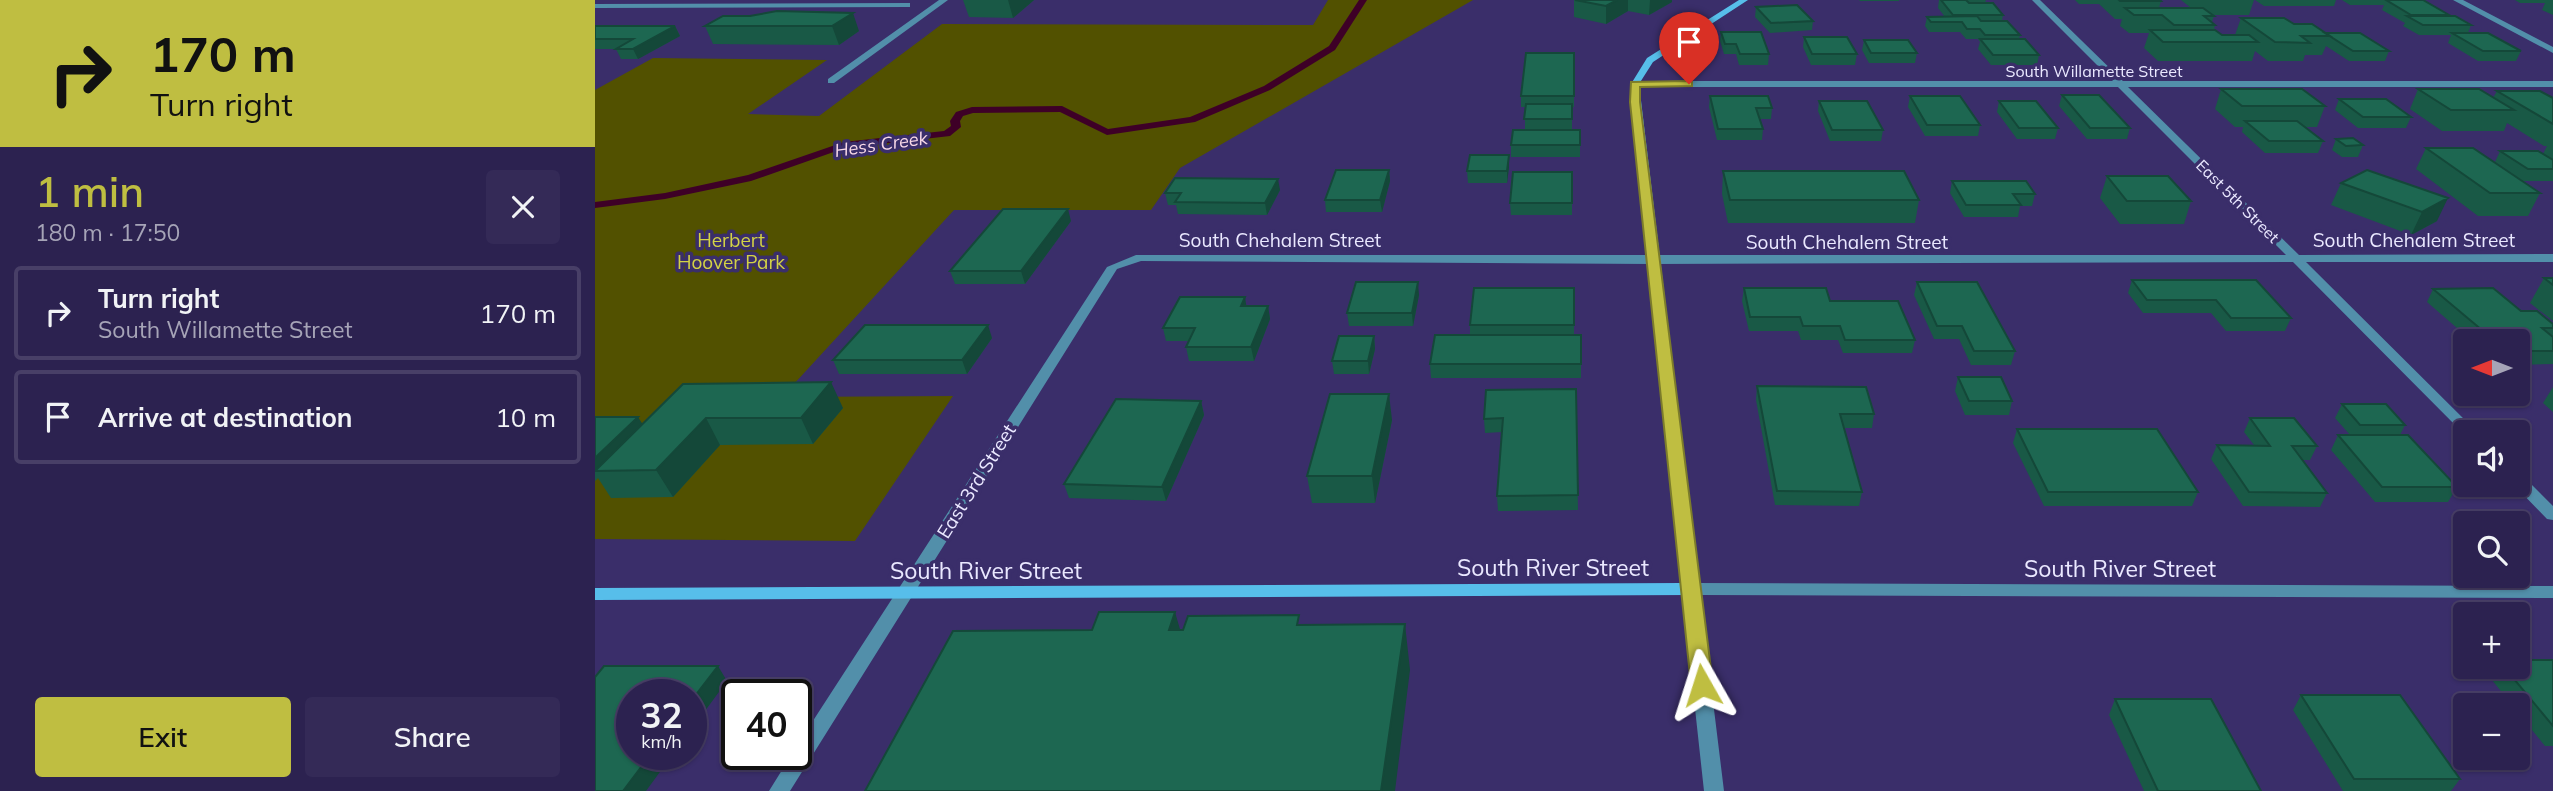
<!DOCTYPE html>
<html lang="en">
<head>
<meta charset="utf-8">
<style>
	:root { --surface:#2c2250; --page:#342a57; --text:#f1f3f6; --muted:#a6a4b7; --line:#483f67; --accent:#bfbe41 }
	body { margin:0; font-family:Mulish,sans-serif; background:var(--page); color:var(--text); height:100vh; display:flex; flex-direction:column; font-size:26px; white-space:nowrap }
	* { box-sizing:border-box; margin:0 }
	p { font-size:23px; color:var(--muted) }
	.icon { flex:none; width:38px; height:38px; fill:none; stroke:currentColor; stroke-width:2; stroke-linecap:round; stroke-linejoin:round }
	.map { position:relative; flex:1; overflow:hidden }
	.panel { display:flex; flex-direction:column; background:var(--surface); width:595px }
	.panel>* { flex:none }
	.banner { background:#bfbe41; color:#111; overflow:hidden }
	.needle { width:46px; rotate:270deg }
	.controls { position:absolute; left:1858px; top:329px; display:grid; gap:14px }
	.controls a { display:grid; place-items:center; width:77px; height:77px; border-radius:7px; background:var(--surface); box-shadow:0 2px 5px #0004,0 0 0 2px var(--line); font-size:35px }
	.speed { position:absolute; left:21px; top:679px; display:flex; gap:14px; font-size:35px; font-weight:700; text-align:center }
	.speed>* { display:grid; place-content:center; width:91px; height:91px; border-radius:50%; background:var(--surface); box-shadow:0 2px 5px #0004,0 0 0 2px var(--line); line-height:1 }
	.speed small { font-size:18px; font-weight:400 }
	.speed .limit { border:4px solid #111; border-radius:10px; background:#fff; color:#111 }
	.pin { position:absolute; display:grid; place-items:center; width:60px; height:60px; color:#fff; margin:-72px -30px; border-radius:50% 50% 50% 0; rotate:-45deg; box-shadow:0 0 7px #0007 }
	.pin .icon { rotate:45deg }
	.me { position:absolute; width:77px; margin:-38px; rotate:354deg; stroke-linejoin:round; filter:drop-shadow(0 0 5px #0008) }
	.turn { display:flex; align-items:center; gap:24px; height:147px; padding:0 35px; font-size:32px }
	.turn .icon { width:91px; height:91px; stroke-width:2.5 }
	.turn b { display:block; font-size:49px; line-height:60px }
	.round { display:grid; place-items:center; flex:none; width:74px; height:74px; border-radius:7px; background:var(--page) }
	.overview { display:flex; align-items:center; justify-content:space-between; height:119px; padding:0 35px }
	h1 { font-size:42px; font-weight:600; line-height:52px; color:var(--accent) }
	.action { display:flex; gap:14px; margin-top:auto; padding:14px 35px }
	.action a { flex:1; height:80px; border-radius:7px; background:var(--accent); color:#111; font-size:28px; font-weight:600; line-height:80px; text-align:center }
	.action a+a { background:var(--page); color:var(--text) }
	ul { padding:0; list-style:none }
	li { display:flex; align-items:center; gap:21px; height:94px; margin:0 14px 10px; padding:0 21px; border:4px solid var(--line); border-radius:7px }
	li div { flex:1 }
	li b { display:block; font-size:26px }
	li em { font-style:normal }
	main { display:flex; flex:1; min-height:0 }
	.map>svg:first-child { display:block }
</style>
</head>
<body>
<main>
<section class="panel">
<div class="banner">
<div class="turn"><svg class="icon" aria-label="right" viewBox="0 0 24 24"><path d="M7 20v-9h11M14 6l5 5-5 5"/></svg><div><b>170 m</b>Turn right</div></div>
</div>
<div class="overview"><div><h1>1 min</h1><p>180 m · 17:50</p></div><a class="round"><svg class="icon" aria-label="close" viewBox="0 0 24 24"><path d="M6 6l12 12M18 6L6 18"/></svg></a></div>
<ul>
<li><svg class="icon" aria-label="right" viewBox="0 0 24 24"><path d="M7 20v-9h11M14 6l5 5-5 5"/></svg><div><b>Turn right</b><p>South Willamette Street</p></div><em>170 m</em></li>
<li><svg class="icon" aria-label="arrive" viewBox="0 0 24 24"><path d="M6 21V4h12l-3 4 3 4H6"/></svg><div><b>Arrive at destination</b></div><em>10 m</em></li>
</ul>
<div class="action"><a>Exit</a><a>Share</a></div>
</section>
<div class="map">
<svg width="1958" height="791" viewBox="0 0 1958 791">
	<rect width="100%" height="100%" fill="#3a2e6a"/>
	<path fill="#525100" d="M733,0h145l-293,168 -29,42h-197l-172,187 171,-1 -98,145 -260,-2v-449l58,-32 174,2 -79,54 71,2 123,-92 371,1z"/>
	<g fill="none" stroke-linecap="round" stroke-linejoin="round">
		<path fill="#3e0027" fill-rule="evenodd" d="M764,0h8l-32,50 -65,40 -75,32 -88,13 -47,-23 -87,1 -10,3 -3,5 1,6 -11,9 -105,12 -94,33 -86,18 -70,9v-6l70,-9 83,-18 96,-33 100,-11 7,-5 -1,-5 6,-9 16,-5 90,-1 46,23 82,-12 74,-31 65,-40z"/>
		<path fill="#528faa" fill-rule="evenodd" d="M344,0h9l-114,83h-6v-4z
			M1437,0h8l83,81h430v6h-425l171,168 254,-1v8h-247l171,170h-11l-1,3 -172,-173 -640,2 -512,-3 -24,8 -327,522h-21l23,-37h4v-7l311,-480 29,-12h1150l-168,-168h-483l-4,-3 4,-3h478z
			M1858,0h10l90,47v6z
			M315,3v4h-3l-312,1v-4z
			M1923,475l5,1 30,30v14l-6,-1 -33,-34h4z"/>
		<path fill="#528faa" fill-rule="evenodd" d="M1096,583l862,3v12l-853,-3 24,196h-20l-22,-202 3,-4z"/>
		<path fill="#57beea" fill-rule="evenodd" d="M1144,0h9l-95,62 -14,22 61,505 -3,4 -6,2 -1096,5v-12l1087,-5 -51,-499 16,-26z"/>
	</g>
	<path fill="#195946" d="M368,0h71l-21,18 -44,-1z
		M979,0h98v2l-23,13 -21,-4 -22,13 -32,-7z
		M1264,0h40v1h-39z
		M1344,0h47l-1,3 18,12 -1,6 18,14 -1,4 20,16 -2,10h-46l-13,-16 2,-7 -2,-3h-12l-6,-7h-31l-4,-6 2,-9h18l-7,-9z
		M1480,0h85l1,1 -2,7h32l-10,-8h73l-5,15h-36l1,1 -2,6 3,3 -1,5 8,5h13l6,-17 53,6 95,27 -4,10h-36l-23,-15 -4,9h-17l-2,6h-35l-13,-10 -3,10h-94l-14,-13 5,-15h-20l-9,-7 2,-7h-7l-16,-15h-20z
		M1660,0h81l-2,6h-70z
		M1747,0h81l26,15 -1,1 23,9 -3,8 53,18 -5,10h-38l-30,-18 3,-8h-32l-16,-9 2,-3 -23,-13 2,-5h-34z
		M1920,0h38v15l-11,-5 3,-7h-25z
		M1161,7l57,14 -1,9 -42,3 -15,-16z
		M182,11l82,20 -20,14 -126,-1 -8,-18z
		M0,26h80l5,10 -42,23h-17l-5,-10h-21z
		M1126,32l48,22 -1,11h-29l-3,-11h-12l-4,-13z
		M1209,37l53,17 -2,11h-44l-8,-18z
		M1269,40l53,13 -2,10h-46l-7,-13z
		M979,53v54h-2v23h-47v-23h-4v-11z
		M1626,89l104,17 -8,21h-12l18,14 -5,12h-53l-23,-21 1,-5h-8l-20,-18z
		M1823,89l75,9 4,-7 56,7v83h-31l-27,-19 5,-11 43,3 4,-8h-3l-37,-23 -3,8h-62l-32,-22z
		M1467,95l68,33 -3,11h-40l-28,-33z
		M1115,96l62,12 -1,11h-11l3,10 -1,11h-45l-8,-33z
		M1315,96l70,29 -2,11h-53l-17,-29z
		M1744,99l72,18 -5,11h-48l-23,-18z
		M1224,101l64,29 -2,11h-51l-12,-30z
		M1404,101l59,27 -3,11h-38l-20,-27z
		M985,130v27h-69v-12z
		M1741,139l27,6 -5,12h-16l-10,-7z
		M1831,148l114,45 -12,23h-50l-62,-47z
		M914,167l-2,16h-39l-1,-12z
		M794,170l1,11 -8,31h-56l-1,-12z
		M1772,170l70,51 -26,14 -80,-30 10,-22z
		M1128,171l196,29 -4,23h-187l-6,-29z
		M977,172v43h-61l-1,-12z
		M1512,176l84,25 -7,23h-64l-20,-26z
		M1357,181l83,13 -3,12h-12l-2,11h-54l-14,-24z
		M685,190l-13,25 -89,-1 -2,-9h-8l-3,-12z
		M476,221l-46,63h-70l-5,-13z
		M1949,278h9v43l-23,-18z
		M1537,280l159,38 -6,13h-59l-15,-18h-68l-15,-20z
		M1322,282l98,69 -4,14h-40l-12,-26h-25l-20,-44z
		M979,288v47h7v43h-150l-1,-14 40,-29v-10z
		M1149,288l86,13 85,39 -3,13h-69l-5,-13h-37l-3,-9h-49l-7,-30z
		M1838,289l88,22 32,13v40l-35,1v-24h-46l-45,-39z
		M824,295l-6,31h-64l-2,-13z
		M652,306h21l2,13 -16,42h-65l-3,-14 3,-6h-23l-3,-13z
		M779,336l1,13 -6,25h-35l-2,-13z
		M397,338l-25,36h-128l-6,-14z
		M1363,377l54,24 -3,14h-44l-10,-24z
		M88,384l160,24 -30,36 -93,1 -47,52 -62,1 -13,-20 -3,3v-64l47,7z
		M1162,386l117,28 -2,14h-28l18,64 -3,14 -84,-1 -19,-105z
		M1958,387v25l-10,-9z
		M981,389l2,121 -80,1 -1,-15 5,-64 -17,1 -1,-14z
		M606,401l3,14 -38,86 -97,-3 -5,-14z
		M1747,404l63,21 -5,10 57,52 -9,15h-73l-44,-52 7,-15h12l-15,-17z
		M1655,418l67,28 -7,14h-7l24,33 -7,14 -77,-1 -32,-47 6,-14h37l-10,-13z
		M797,420l-17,83h-63l-5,-27z
		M1422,429l181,63 -6,14h-148l-31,-63z
		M1958,660v86h-8l-27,-33v-8h-6l-24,-30 6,-8h24z
		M1706,695l159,84 -9,12h-108l-50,-81z
		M1520,699l146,92h-117l-35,-76z"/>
	<path fill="#144839" d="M413,0h26l-21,18z
		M1022,0h11v11l-22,13v-18z
		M1055,0h22v2l-23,13z
		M258,13l6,18 -20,14 -7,-19z
		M80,26l5,10 -42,23 -5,-10z
		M914,155v12l-2,16v-12z
		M794,170l1,11 -8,31 -2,-12z
		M683,179l2,11 -13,25 -2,-12z
		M1853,198l-11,23 -26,14 11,-23z
		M473,209l3,12 -46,63 -4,-13z
		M823,282l1,13 -6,31 -1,-13z
		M650,297l2,13 -6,-4z
		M673,306l2,13 -16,42 -3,-14z
		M393,325l4,13 -25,36 -5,-14z
		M779,336l1,13 -6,25 -1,-13z
		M236,382l12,26 -30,36 -12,-26z
		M794,394l3,26 -17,83 -3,-27z
		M606,401l3,14 -38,86 -4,-14z
		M43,417l9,14 -52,40v-13z
		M111,418l14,27 -47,52 -17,-27z
		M580,612l13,45 -19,-27z
		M810,624l5,46 -15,121h-14z
		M123,666l9,15 -36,49v-29z
		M56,754h22l-27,37h-23z"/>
	<path fill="#1d6751" stroke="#144839" stroke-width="2" d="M980,0h42l-11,6z
		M1346,0h25l3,3h24l10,12h-50z
		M1524,0h41l1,1h-41z
		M1791,0h37l26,15h-38z
		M1202,5l16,16 -42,2 -15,-16z
		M1530,8h78l11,8h-10l11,9h-41l-12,-10h-28z
		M182,11l76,2 -21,13h-127l18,-10h27z
		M1382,16l4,5h26l13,14h-35l-5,-6h-13l-5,-7h-31l-4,-5z
		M1812,16h48l16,9h-48z
		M1646,18h43l10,6h18l18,12h-29l9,7 -35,-1z
		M0,26h80l-42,23h-17l17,-10h-38z
		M1555,30h65l7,5h27l9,7h-95z
		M1126,32h40l8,22h-29l-4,-10h-11z
		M1730,33h35l29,18h-36z
		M1857,33h36l33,18h-38z
		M1209,37h43l10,17h-45z
		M1385,39h45l14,16h-46z
		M1269,40h44l9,13h-46z
		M931,53h48v43h-53z
		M1626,89h81l23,17h-83z
		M1823,89h61l35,21h-63z
		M1902,91h43l13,7v26z
		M1467,95h37l31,33h-40z
		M1115,96h58l4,12h-16l7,21h-45z
		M1315,96h50l20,29h-53z
		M1744,99h47l25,18h-48z
		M1224,101h48l16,29h-51z
		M1404,101h37l22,27h-39z
		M931,104h46v15h-48z
		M1650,121h52l26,20h-54z
		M918,130h67v15h-69z
		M1758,138l10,7 -17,1 -10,-7z
		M1831,148h47l67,45h-50z
		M1905,151h38l15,9v9h-25z
		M875,155h39l-2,16h-40z
		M741,170h53l-9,30h-55z
		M1772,170l81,28 -26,14 -81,-29z
		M1128,171h181l15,29h-189z
		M918,172h59v31h-62z
		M1512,176h61l23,25h-64z
		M580,178l103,1 -13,24 -90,-1 6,-9h-16z
		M1357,181h74l9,13h-22l8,11h-55z
		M408,209h65l-47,62h-71z
		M1949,278h9v7z
		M1537,280h124l35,38h-60l-15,-18h-69z
		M761,282h62l-6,31h-65z
		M1322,282h60l38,69h-41l-12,-25h-25z
		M879,288h100v37h-104z
		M1149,288h82l4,13h68l17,39h-70l-5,-14h-37l-3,-9h-50z
		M1898,288l28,23h16l16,13v4h-11l11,9v14h-35v-10h-23l-62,-52z
		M585,297h65l-4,9h27l-17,41h-65l9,-19h-32z
		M270,325h123l-26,35h-129z
		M840,335h146v29h-151z
		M744,336h35l-6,25h-36z
		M1363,377h43l11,24h-43z
		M236,382l-30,36h-95l-50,52 -61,1 88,-87z
		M1162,386l109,1 8,27h-34l22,78 -85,-1z
		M981,389l2,106 -81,1 6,-78 -19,1 2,-29z
		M735,394h59l-17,82h-65z
		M521,399l85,2 -39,86 -98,-3z
		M1747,404h44l19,21h-45z
		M0,417h43l-43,41z
		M1655,418h44l23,28h-25l35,47 -78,-1 -32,-47 53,1z
		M1422,429h140l41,63h-150z
		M1743,435h70l49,52h-75z
		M504,612h76l-6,18h14l5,-14 111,-1 -2,10 108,-1 -24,167h-516l88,-160 139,-1z
		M1923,660h35v66l-49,-59h14z
		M9,666h114l-27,35v-6h-59v59h19l-28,37h-28v-114z
		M1706,695h99l60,84h-106z
		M1520,699h96l50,92h-103z"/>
	<path fill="#bfbe41" stroke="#7c7c2a" stroke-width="2" d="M1094,81l3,1v4l-52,1v15l73,583 -4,6 -7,2 -8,-2 -3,-6 -61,-583 1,-20z"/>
	<g text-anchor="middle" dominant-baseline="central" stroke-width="7" stroke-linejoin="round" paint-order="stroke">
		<g font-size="16" fill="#eae8ff" stroke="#3a2e6a">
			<text x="1499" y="71">South Willamette Street</text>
			<text transform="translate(1643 201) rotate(45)">East 5th Street</text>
		</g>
		<g font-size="18" font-style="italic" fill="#f9dae8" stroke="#3a2e6a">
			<text transform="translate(286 144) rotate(-8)">Hess Creek</text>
		</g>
		<g font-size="19" fill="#d3d245" stroke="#3a2e6a">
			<text x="136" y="240">Herbert<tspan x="136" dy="22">Hoover Park</tspan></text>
		</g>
		<g font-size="19" fill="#eae8ff" stroke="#3a2e6a">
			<text x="685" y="240">South Chehalem Street</text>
			<text x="1819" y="240">South Chehalem Street</text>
			<text x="1252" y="242">South Chehalem Street</text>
			<text transform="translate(381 481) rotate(-58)">East 3rd Street</text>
		</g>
		<g font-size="23" fill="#eae8ff" stroke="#3a2e6a">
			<text x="958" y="567">South River Street</text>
			<text x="1525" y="568">South River Street</text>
			<text x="391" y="570">South River Street</text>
		</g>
	</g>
</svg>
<div class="controls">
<a><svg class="needle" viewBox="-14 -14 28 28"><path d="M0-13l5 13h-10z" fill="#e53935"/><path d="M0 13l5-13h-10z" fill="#a6a4b7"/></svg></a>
<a><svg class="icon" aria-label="sound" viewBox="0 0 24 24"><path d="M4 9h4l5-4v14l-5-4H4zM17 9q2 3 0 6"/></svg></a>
<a><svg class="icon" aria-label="search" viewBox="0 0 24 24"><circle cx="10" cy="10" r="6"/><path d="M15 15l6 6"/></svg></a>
<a>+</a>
<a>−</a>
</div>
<div class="speed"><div>32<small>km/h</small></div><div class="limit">40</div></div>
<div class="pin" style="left:1094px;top:84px;background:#d93025"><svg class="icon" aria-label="arrive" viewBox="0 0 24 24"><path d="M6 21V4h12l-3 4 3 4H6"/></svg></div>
<svg class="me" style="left:1107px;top:685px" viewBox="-20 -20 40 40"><path d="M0-17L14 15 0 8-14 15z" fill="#bfbe41" stroke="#fff" stroke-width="4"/></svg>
</div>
</main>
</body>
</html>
